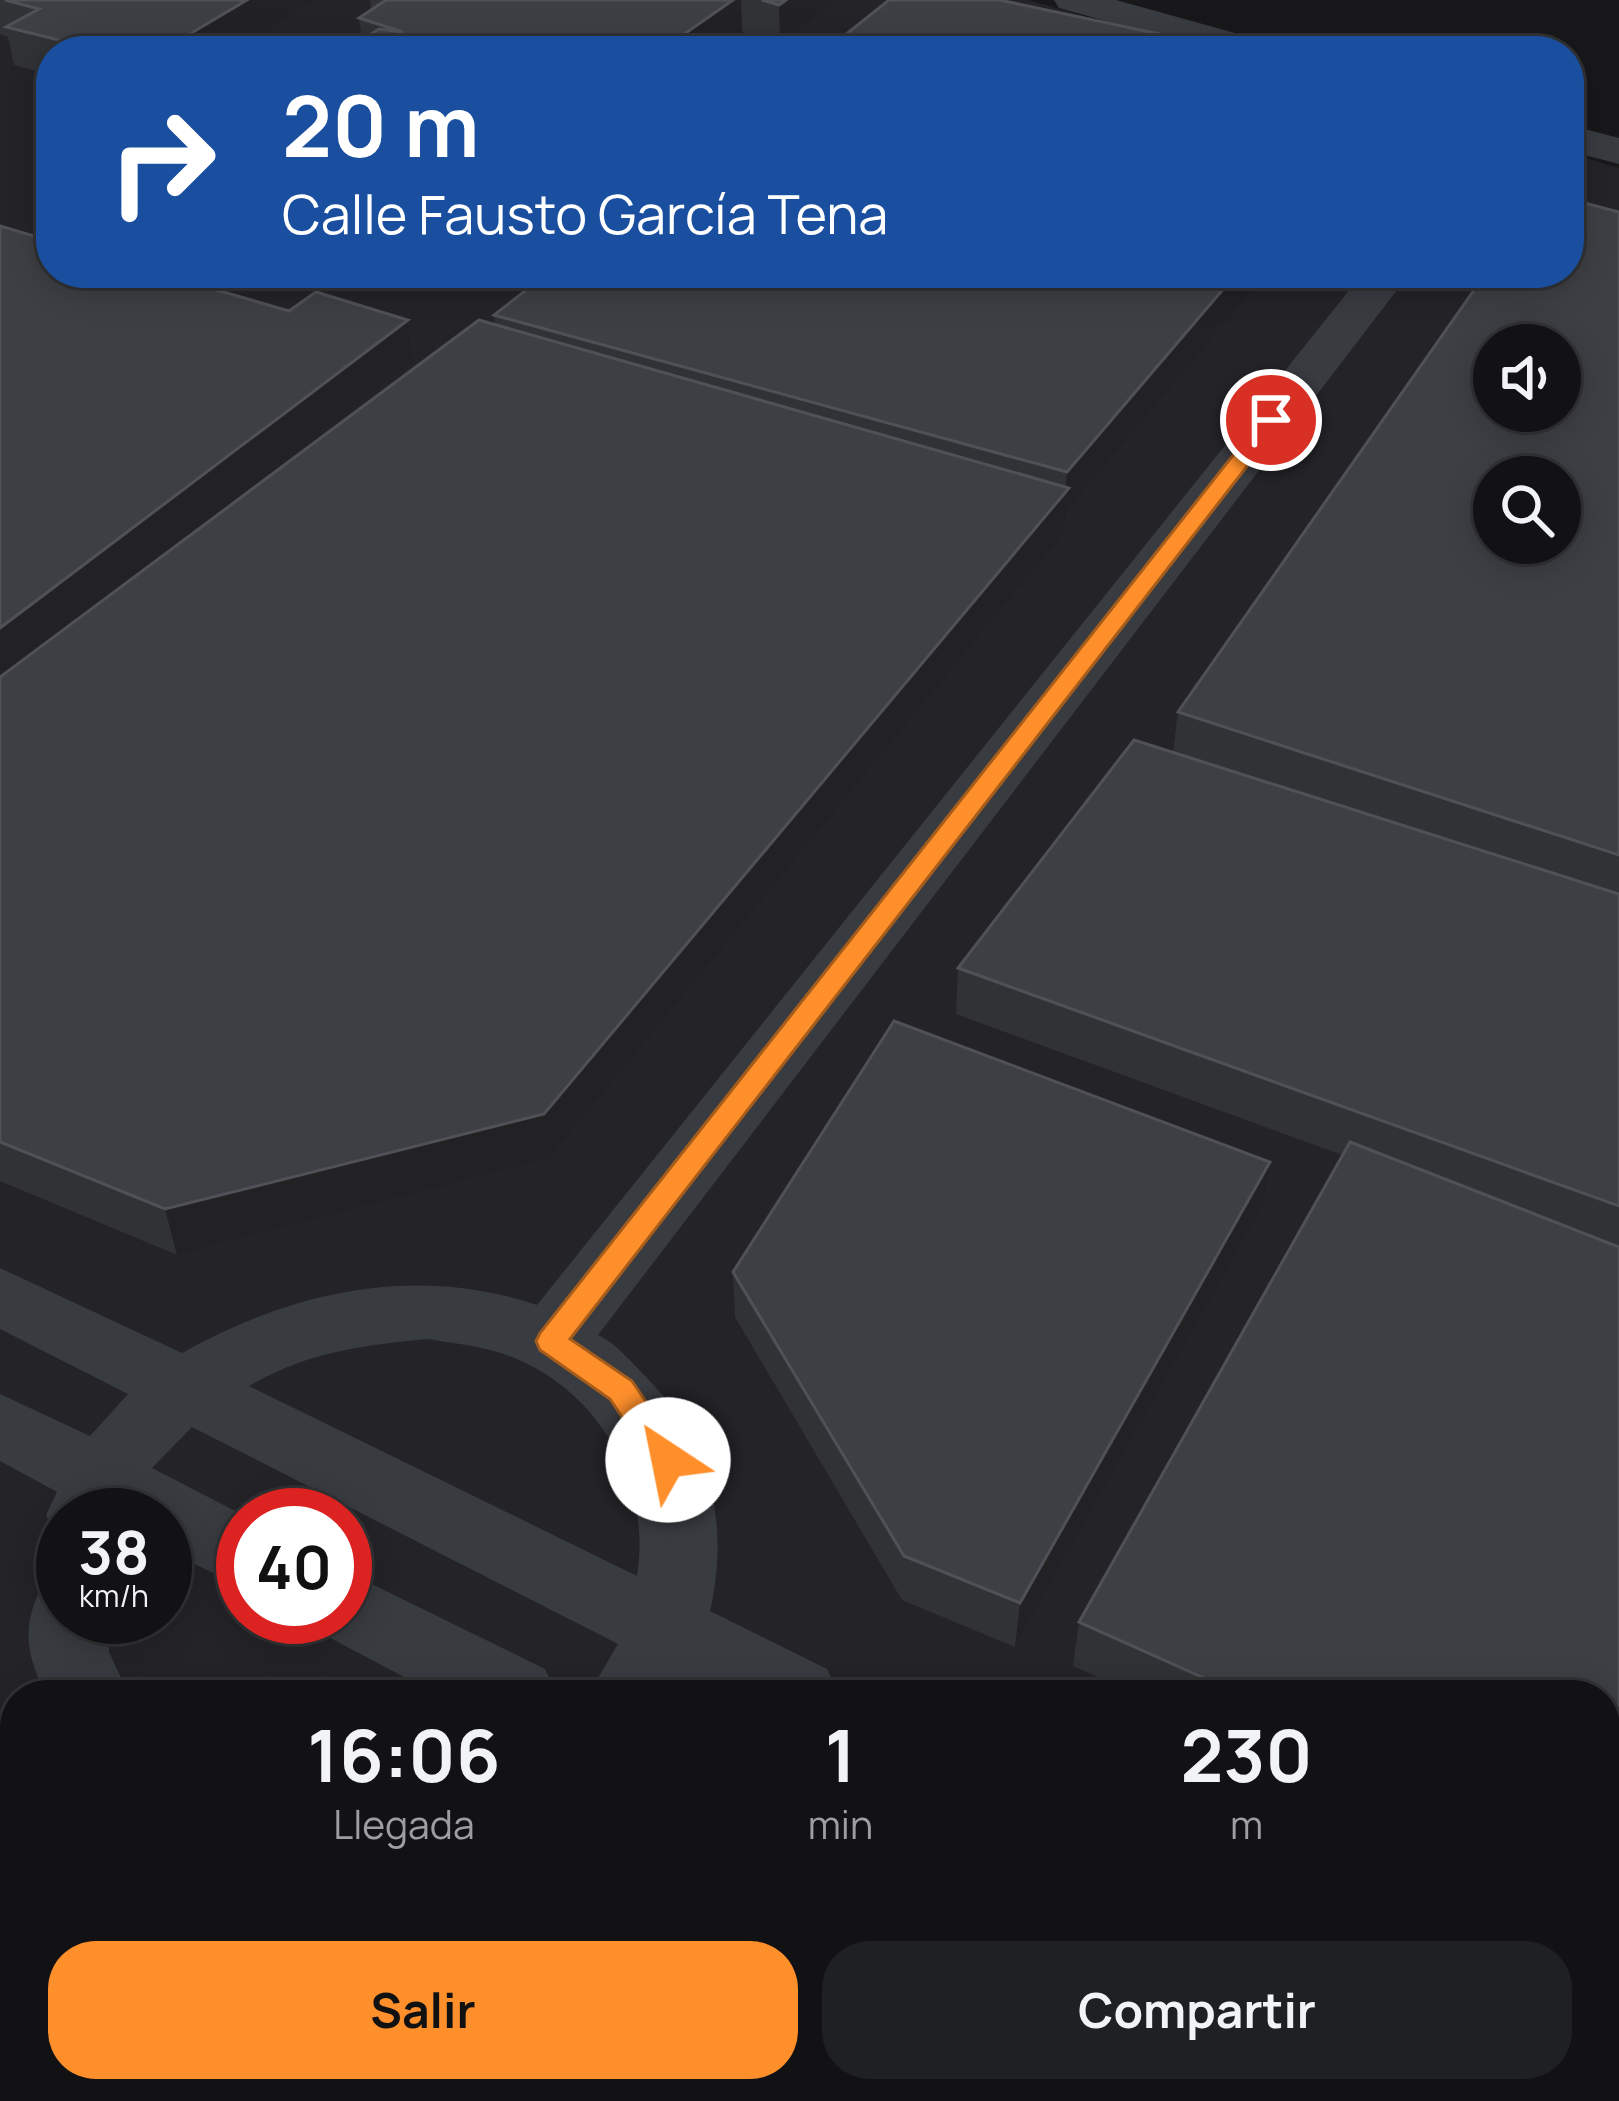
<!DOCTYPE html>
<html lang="es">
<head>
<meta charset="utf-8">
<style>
	:root { --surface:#121214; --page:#1f2022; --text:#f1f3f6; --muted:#9c9ea0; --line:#313234; --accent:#ff8f2b }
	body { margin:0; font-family:Manrope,sans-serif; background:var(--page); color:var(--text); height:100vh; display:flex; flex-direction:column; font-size:45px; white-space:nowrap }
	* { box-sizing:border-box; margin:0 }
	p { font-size:39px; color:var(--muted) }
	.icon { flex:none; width:66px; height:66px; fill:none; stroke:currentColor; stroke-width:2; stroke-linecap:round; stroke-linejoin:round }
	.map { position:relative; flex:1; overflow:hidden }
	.details { position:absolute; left:0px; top:1680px; width:1620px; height:423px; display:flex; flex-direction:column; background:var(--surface); border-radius:48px 48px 0 0; box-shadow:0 6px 30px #0003,0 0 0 3px var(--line) }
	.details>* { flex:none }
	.guide { position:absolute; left:36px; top:36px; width:1548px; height:252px; border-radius:48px; box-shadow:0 6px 30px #0003,0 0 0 3px var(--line); background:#1a4fa0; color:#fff; overflow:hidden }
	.buttons { position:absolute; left:1473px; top:324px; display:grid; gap:24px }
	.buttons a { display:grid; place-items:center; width:108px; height:108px; border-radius:50%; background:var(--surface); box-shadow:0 6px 30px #0003,0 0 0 3px var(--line); font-size:60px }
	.speed { position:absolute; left:36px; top:1488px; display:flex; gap:24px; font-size:60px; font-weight:700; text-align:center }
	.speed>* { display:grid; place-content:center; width:156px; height:156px; border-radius:50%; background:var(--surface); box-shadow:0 6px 30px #0003,0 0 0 3px var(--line); line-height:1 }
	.speed small { font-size:30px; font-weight:400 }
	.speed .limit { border:18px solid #d22; background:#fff; color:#111 }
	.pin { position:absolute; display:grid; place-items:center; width:102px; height:102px; color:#fff; margin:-51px; border:6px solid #fff; border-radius:50%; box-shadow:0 3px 12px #0007 }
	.me { position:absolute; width:132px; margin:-66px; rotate:326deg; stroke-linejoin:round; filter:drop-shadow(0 0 9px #0008) }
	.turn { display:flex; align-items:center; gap:42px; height:252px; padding:0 48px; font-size:54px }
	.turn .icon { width:156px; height:156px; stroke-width:2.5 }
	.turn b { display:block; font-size:84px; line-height:102px }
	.eta { display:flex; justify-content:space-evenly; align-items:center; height:204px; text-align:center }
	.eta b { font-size:72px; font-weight:700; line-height:84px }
	.cta { display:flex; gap:24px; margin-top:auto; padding:24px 48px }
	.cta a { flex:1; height:138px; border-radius:48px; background:var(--accent); color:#111; font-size:48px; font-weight:700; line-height:138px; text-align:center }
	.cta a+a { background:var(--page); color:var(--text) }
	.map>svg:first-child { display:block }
</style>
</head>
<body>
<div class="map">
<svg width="1619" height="2101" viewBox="0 0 1619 2101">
	<rect width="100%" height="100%" fill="#18181a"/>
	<path fill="#242428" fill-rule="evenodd" d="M0,0h1028l180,51h-1157v222h1518v-120l50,15v1933h-1619zM1494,345h66v66h-66zM1494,477h66v66h-66zM63,1515h102v102h-102zM243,1515h102v102h-102zM15,1695h1590v393h-1590z"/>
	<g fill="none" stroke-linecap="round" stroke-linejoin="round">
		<path fill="#383b40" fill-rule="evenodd" d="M1054,0h62l155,43 6,8h-64l-154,-43z
			M1569,125l50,13v26l-50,-13z
			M1363,273h47l-812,1062c19,9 33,27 49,43 64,65 83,146 63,233l117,58 12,26h-121l-33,-17 -9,17h-88l30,-51 -426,-217 -40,41 91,47v72l-78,-37v-35h-102v25l-6,-2 -11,-23 11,-23 -57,-31v-67l90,42 38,-42 -128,-65v-61l182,85c110,-62 233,-89 355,-48zM429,1339c21,4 44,6 65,12 98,28 159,127 143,225l-388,-190c59,-34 113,-41 180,-47z
			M345,1571l200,98 12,26h-119l-121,-64 -7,-14h35z
			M63,1584v33h45l1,35 20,43h-83c-18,-38 -25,-63 -7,-103z
			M15,1889v97l-15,6v-97z
			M1605,2045l14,6v50h-63l-6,-13h55z
			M15,2050v38h68l-6,13h-77v-43z
			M1244,2088h114l6,13h-114z"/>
	</g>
	<path fill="#313236" d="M0,0h315l-84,51h-180v24l-37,-10 -6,-28 -8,-3z
		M370,0h468l-58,43 -38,-11 -380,8 -3,-22 12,-8z
		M1619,212v1572l-14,-89h-467l-65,-29 6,-44 263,-467 -386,-141 2,-46 215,-215 5,-41z
		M0,226l289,85 119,9 5,42 -234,181 316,-218 -1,-10 54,-42h719l-200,238 -2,21 -516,627 -372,96 -177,-74z
		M1262,1208l-247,439 -113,-47 -167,-283 -2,-45z
		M1619,1907v28l-8,-3z"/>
	<path fill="#222225" d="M247,0h68l-84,51h-70z
		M733,0h8l1,32 -26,19h-56z
		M786,0h52l-58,43 -1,-38z
		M1237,273h30l-200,238 -2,21 -516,627 -372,96 -12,-46 900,-716 2,-21z
		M408,320l5,42 -413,320v-54z
		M1270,1162l-8,46 -247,439 5,-44z"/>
	<path fill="#3e3f44" stroke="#4f5157" stroke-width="3" fill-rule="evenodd" d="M5,0h242l-86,51h-58l-97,-24 33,-18z
		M386,0h347l-73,51h-315l34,-22 24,3 -44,-14z
		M762,0h24l-7,5z
		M889,0h111l178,38 44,13h-397z
		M1569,199l50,13v643l-441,-143 308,-439h83zM1494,345h66v66h-66zM1494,477h66v66h-66z
		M0,226l51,15v32h107l131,38 27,-19 92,28 -408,308z
		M548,273h689l-170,199 -573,-157z
		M479,320l590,168 -525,626 -379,95 -165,-67v-465z
		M1134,740l485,154v312l-661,-238z
		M894,1021l376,141 -250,441 -116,-47 -171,-284z
		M1350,1142l269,105v537l-14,45v-134h-363l-163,-73z
		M377,2088h611l24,13h-644z"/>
	<path fill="#ff8f2b" stroke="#a65d1c" stroke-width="3" d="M1271,414l11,6 -3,5 -709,914 62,42 47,70 5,9 -5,9h-22l-47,-70 -70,-49 -4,-9 4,-8 724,-917z"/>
</svg>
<div class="buttons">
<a><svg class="icon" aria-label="sound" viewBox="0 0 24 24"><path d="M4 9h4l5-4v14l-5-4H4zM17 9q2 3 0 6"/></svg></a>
<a><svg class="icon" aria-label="search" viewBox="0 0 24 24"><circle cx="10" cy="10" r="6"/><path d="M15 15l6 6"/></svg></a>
</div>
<div class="speed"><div>38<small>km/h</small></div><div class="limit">40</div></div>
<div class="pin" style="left:1271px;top:420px;background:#d93025"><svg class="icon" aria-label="arrive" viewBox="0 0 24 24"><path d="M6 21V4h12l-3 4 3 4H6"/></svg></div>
<svg class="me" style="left:668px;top:1460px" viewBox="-20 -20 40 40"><circle r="19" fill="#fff"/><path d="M0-13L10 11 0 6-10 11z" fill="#ff8f2b"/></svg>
<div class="guide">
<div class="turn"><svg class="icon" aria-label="right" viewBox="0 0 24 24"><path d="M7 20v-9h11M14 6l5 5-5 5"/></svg><div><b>20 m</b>Calle Fausto García Tena</div></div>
</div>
<section class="details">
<div class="eta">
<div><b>16:06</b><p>Llegada</p></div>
<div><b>1</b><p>min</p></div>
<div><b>230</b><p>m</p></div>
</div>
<div class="cta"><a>Salir</a><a>Compartir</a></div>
</section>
</div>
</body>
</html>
